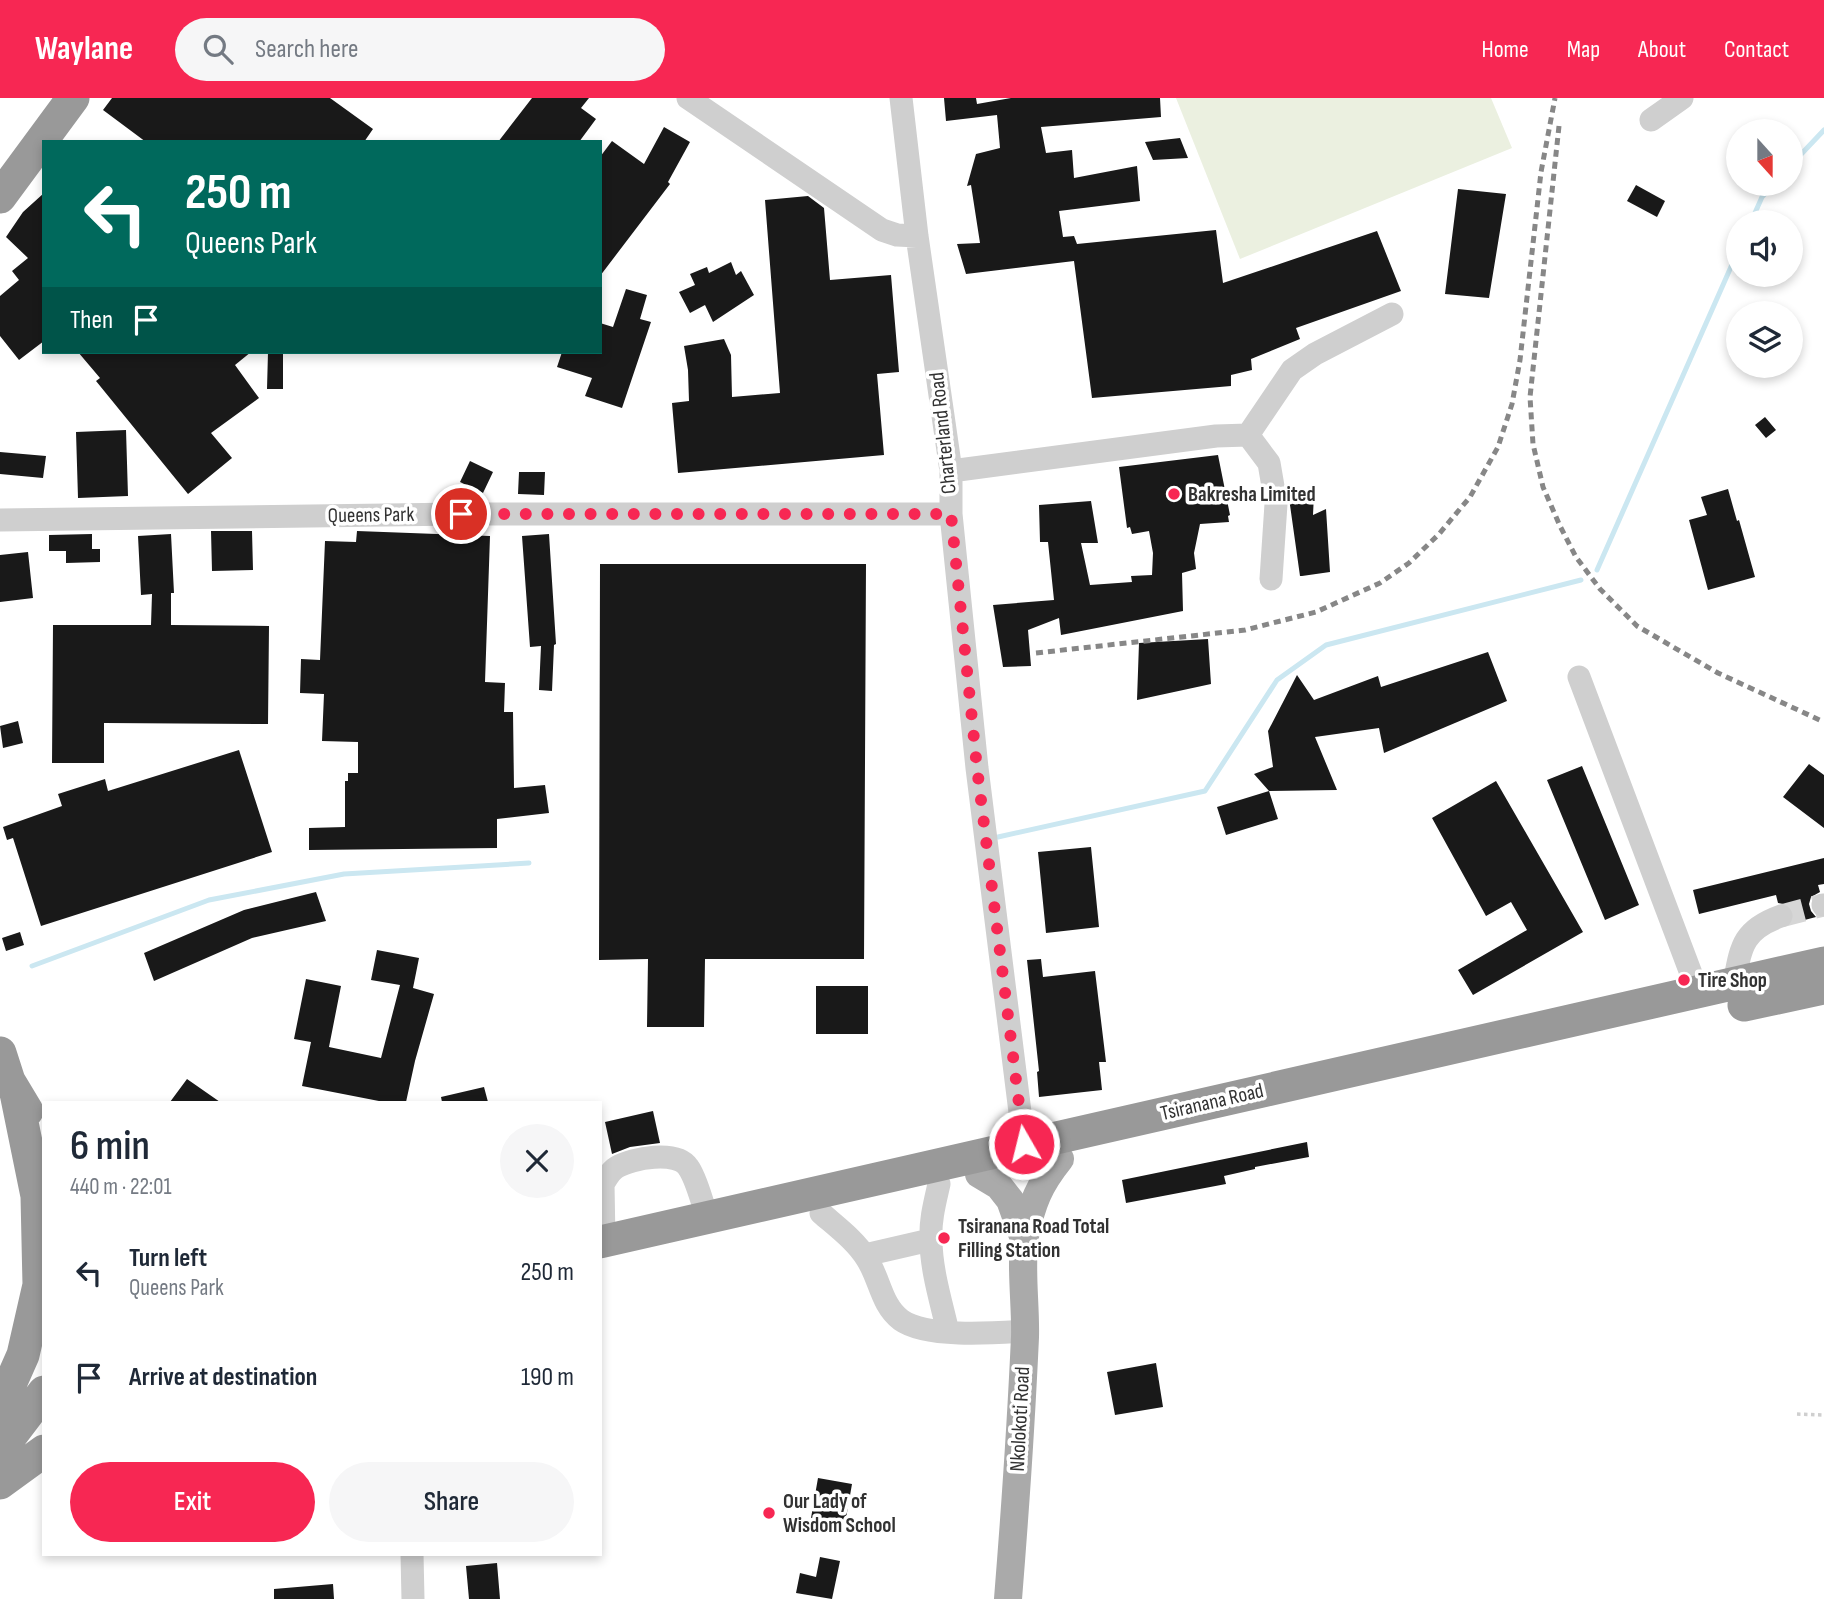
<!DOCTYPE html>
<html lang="en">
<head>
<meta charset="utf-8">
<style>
	:root { --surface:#fff; --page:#f6f6f7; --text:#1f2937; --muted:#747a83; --accent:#f72753 }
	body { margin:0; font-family:"Sofia Sans Condensed",sans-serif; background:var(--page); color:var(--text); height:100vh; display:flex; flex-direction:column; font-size:26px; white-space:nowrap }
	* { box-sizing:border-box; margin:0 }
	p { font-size:23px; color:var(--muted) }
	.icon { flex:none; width:38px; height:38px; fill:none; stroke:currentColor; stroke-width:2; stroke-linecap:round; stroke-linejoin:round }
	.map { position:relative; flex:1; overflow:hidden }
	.sheet { position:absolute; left:42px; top:1003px; width:560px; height:455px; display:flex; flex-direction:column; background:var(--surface); border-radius:0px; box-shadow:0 4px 10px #0003 }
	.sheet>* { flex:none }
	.top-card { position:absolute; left:42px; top:42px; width:560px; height:214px; border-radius:0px; box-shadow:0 4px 10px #0003; background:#00695c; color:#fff; overflow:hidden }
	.needle { width:46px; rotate:159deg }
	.fabs { position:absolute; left:1726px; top:21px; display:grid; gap:14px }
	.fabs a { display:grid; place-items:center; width:77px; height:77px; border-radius:50%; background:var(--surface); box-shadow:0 4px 10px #0003; font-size:35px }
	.pin { position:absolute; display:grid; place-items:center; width:60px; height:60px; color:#fff; margin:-30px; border:4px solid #fff; border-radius:50%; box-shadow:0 2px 7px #0007 }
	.me { position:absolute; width:77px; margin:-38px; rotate:352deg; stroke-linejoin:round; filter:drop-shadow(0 0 5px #0008) }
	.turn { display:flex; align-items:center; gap:24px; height:147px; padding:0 28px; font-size:32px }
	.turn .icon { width:91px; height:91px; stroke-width:2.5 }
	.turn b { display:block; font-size:49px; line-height:60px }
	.then { display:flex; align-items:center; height:66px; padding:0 28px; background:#0003; gap:14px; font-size:26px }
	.round { display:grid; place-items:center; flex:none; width:74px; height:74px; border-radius:37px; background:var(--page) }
	.summary { display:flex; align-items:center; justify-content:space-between; height:119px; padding:0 28px }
	h1 { font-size:42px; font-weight:600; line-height:52px }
	.primary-button { display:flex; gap:14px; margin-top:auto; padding:14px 28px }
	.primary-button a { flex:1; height:80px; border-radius:42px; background:var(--accent); color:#fff; font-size:28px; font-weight:600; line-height:80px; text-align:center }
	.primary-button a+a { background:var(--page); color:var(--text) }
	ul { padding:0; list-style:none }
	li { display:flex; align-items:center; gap:21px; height:105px; padding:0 28px }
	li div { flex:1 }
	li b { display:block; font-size:26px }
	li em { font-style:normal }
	header { display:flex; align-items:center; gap:42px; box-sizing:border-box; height:98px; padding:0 35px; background:var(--accent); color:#fff }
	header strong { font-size:33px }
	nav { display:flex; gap:38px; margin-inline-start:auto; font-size:24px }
	.search { width:490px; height:63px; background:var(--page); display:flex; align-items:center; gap:18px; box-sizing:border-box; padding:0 24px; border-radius:38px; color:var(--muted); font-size:26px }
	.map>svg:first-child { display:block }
</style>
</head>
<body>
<header>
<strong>Waylane</strong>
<div class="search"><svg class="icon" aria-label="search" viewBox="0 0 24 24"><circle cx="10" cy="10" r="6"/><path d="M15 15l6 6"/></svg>Search here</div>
<nav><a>Home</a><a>Map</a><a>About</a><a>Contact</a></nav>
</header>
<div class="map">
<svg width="1824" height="1501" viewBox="0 0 1824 1501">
	<rect width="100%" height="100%" fill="#fff"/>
	<path fill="#ebf0e0" d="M1176,0h315l21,50 -272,111z"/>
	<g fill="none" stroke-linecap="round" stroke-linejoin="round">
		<path stroke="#cbe7f1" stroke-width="5" d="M1790,68l34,-36
			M1751,124l11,-25 12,-13
			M1597,472l141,-319
			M998,739l207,-46 72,-111 49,-35 255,-65
			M32,868l177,-66 135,-26 185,-11"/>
	</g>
	<path fill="#191919" d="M112,0h218l43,31 -9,13h-218l-43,-32z
		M532,0h57l-8,10 15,11 -17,23h-81z
		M944,0h32l1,6 34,-6h149l1,19 -120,10 5,26 26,-3 2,28 63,-12 3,35 -81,10 4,26 11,-1 3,8 139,-14 7,53 154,-52 24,60 -105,37 4,11 -49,20 1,11 -21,5v11l-139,12 -18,-137 -108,13 -9,-30 23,-1 -9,-58 -4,1 9,-32 24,-6 -3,-33 -51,6z
		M664,29l26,15 -22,40 2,2 -70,92v-119l12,-16 32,23z
		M1180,40l8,20 -35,2 -8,-18z
		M1636,87l29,16 -8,16 -30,-16z
		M1458,91l48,5 -17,104 -44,-4z
		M44,95v148l-25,19 -19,-24v-40l19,-16 -7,-9 16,-13 -22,-21 17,-25z
		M808,98l16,12 6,72 61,-5 8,97 -22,2 7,81 -206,18 -6,-70 17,-2 -1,-31 -4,-24 40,-7 7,16 1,42 48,-4 -15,-193z
		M731,164l5,13 5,-4 13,24 -41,27 -8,-17 -15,8 -11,-21 16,-7 -5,-11 17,-7 2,6z
		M626,191l21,6 -7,24 11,3 -29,86 -37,-12 7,-18 -35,-11 5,-15h38v-29l13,4z
		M78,254h173l-16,13 24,33 -48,35 21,25 -44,36 -92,-113 4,-3z
		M268,254h15v37h-16z
		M1765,319l11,13 -10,8 -11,-13z
		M126,332l2,66 -50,2 -2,-66z
		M0,354l46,4 -3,22 -43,-4z
		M1218,357l12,60 -2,1 1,6 -29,2 -6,29 2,16 -14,4 1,38 -122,24 -2,-17 -31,12 3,36 -28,1 -10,-62 61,-5 -6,-58h-8l-1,-37 52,-4 7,42h-17l9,42 42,-3 -1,-6 21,-1 1,-22 -4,-22 -17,3 -2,-7 -3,1 -8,-61z
		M470,363l23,11 -10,21 -23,-11z
		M519,374h26l-1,23 -26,-1z
		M1728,391l9,32 2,-1 16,57 -47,13 -19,-70 18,-5 -6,-18z
		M1314,396l-1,21 13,-6 4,63 -28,4h-2l-11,-78z
		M211,433h41l1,39 -41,1z
		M357,433l133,5 -5,146 20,1 -1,29h9l1,76 31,-3 4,28 -52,6v29l-188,2v-22l36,-1v-46h3v-8h10v-31l-36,-1 2,-47 -24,-1 1,-34 19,1 5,-119 31,1z
		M92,436v15h8v13l-34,1v-12h-17v-16z
		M171,436l3,59h-3v32l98,1 -1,98 -164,-1v40h-52l1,-138h98l1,-31 -11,1 -3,-59z
		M549,436l7,110 -2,1 -2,46 -13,-1 2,-44 -11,1 -8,-111z
		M28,454l5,46 -33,4v-47z
		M600,466h266l-2,395h-159l-1,68h-57l1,-68 -49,1z
		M1208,541l3,45 -74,16 2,-57z
		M1488,554l19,49 -123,52 -5,-25 -64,9 22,53 -68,1 -15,-17 19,-7 -5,-36 29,-56 17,25 64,-24 3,11z
		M18,623l5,22 -20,5 -3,-22z
		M239,652l33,102 -231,74 -28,-88 -6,2 -4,-13 59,-21 -4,-12 47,-15 3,12z
		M1809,666l15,11v53l-41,-31z
		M1582,668l57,139 -34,15 -58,-140z
		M1496,683l87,151 -110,63 -15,-25 69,-40 -16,-28 -25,14 -54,-98z
		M1269,693l9,28 -52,16 -9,-28z
		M1091,749l8,80 -53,6 -8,-81z
		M1824,760v26l-6,1 2,7 -9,5 -2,7 2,7 5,6 -23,6 1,-13 -5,-5 -11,-2 -2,-8 -77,19 -6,-24z
		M316,794l10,29 -74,17 -98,43 -10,-28 100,-43z
		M20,834l4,13 -18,6 -4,-13z
		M377,852l42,8 -6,30 21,6 -19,67 -9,41h-22l-82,-16 9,-44 -17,-3 12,-60 35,7 -12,61 52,11 19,-73 -29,-5z
		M1041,861l2,18 52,-6 11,91h-7l3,28 -63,7 -2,-25 2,-1 -12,-111z
		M816,888h52v48h-52z
		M187,981l33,23h-50z
		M484,989l4,15h-46l-1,-5z
		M653,1013l7,32 -30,4 -18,7 -7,-32z
		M1307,1044l2,15 -54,10v2l-31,7 2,8 -100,19 -4,-23z
		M1156,1265l7,44 -48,8 -8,-43z
		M818,1380l34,6 -7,40 -34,-6z
		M820,1459l20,4 -8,38 -36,-6 4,-20 16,4z
		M497,1465l3,36h-31l-3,-33z
		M333,1486l1,15h-60v-10z"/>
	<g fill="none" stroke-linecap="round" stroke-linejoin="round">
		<path stroke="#d6d6d6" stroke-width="23" stroke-dasharray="23 11" stroke-linecap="butt" d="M1781,818l42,-11"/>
		<path stroke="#cfcfcf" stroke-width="3.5" stroke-dasharray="3.5 3.5" stroke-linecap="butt" d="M1797,1316l27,1"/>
		<path stroke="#cfcfcf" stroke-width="23" d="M688,0l194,132 15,5 20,1
			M901,0l16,138 34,235v43l26,254 47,376
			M1651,22l31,-22
			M1248,337l44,-65 23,-16 77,-40
			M951,373l265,-35 32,-1 21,28 7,41 -5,75
			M0,422l461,-6h490
			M1579,579l119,315
			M1823,807h1
			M1734,886c7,-37 8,-54 47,-68
			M939,1086c-4,18 -9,36 -8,55 0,31 10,62 17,93
			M821,1115c16,14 35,28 46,46 13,20 14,46 34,61 25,18 93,13 124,11
			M604,1143l-1,-57c4,-6 7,-13 14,-17 15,-9 60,-17 71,0 9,12 14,37 20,51
			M865,1157l65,-15
			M412,1456l1,45"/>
		<path stroke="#aaa" stroke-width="28" d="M979,1076l20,12 11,14 14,39
			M1008,1501c7,-87 13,-174 17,-262 1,-30 -5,-73 0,-101 7,-33 14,-51 35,-77"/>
		<path stroke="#999" stroke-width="33" d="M0,99l73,-99
			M1744,907l80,-17
			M0,955l9,28 18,30
			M600,1144l1224,-279
			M0,1309l23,-52 16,-70 -2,-89 -21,-103
			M0,1352l44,-58
			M0,1385l44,-32"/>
		<path stroke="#878787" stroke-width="5" stroke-dasharray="7 5" stroke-linecap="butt" d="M1559,28l-29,271 3,47 10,43 17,39 16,31 24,32 37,37 81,47 106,49
			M1036,555l209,-23 71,-18 64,-29 29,-20 30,-29 31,-37 28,-50 14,-43 8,-44 21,-188 14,-74"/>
	</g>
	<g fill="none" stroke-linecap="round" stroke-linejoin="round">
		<path stroke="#f72753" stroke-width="12" stroke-dasharray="0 21.6" d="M461,416h490l26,254 47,376"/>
	</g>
	<g fill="#f72753" stroke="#fff" stroke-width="2.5">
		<circle cx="1174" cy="396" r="7"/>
		<circle cx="1684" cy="882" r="7"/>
		<circle cx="944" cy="1140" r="7"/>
		<circle cx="769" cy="1415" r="7"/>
	</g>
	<g text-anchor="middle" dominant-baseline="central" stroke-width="7" stroke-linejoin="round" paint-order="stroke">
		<g font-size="21" fill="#323232" stroke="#fff">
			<text transform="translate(943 335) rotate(-96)">Charterland Road</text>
			<text transform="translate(371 417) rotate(-1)">Queens Park</text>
			<text transform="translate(1212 1004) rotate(-13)">Tsiranana Road</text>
			<text transform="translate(1020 1321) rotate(-87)">Nkolokoti Road</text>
		</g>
		<g font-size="21" font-weight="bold" fill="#323232" stroke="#fff" text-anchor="start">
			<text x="1188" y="396">Bakresha Limited</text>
			<text x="1698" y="882">Tire Shop</text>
			<text x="958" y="1128">Tsiranana Road Total<tspan x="958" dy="24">Filling Station</tspan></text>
			<text x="783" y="1403">Our Lady of<tspan x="783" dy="24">Wisdom School</tspan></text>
		</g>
	</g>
</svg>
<div class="fabs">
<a><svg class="needle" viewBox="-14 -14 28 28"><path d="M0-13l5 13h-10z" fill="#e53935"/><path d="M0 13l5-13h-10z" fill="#747a83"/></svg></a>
<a><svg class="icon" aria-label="sound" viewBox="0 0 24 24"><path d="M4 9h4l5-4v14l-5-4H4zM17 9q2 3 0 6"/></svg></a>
<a><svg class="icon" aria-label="layers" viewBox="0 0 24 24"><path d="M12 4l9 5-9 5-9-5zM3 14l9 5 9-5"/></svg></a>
</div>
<div class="pin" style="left:461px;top:416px;background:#d93025"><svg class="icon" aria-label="arrive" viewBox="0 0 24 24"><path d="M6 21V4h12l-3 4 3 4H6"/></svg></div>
<svg class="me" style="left:1024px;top:1046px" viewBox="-20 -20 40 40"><circle r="17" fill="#f72753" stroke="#fff" stroke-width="3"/><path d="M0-11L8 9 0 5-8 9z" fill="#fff"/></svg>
<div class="top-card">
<div class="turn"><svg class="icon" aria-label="left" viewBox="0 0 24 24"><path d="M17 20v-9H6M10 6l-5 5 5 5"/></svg><div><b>250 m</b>Queens Park</div></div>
<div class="then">Then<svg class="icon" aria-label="arrive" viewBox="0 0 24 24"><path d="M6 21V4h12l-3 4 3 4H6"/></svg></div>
</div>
<section class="sheet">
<div class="summary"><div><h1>6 min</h1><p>440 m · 22:01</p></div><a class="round"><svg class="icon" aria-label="close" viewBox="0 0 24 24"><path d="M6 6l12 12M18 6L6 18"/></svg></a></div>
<ul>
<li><svg class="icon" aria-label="left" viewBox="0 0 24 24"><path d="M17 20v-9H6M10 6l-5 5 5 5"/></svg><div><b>Turn left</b><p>Queens Park</p></div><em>250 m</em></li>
<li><svg class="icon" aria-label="arrive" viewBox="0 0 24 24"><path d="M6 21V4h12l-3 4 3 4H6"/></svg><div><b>Arrive at destination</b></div><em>190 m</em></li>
</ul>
<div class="primary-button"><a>Exit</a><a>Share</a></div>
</section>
</div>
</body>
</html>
